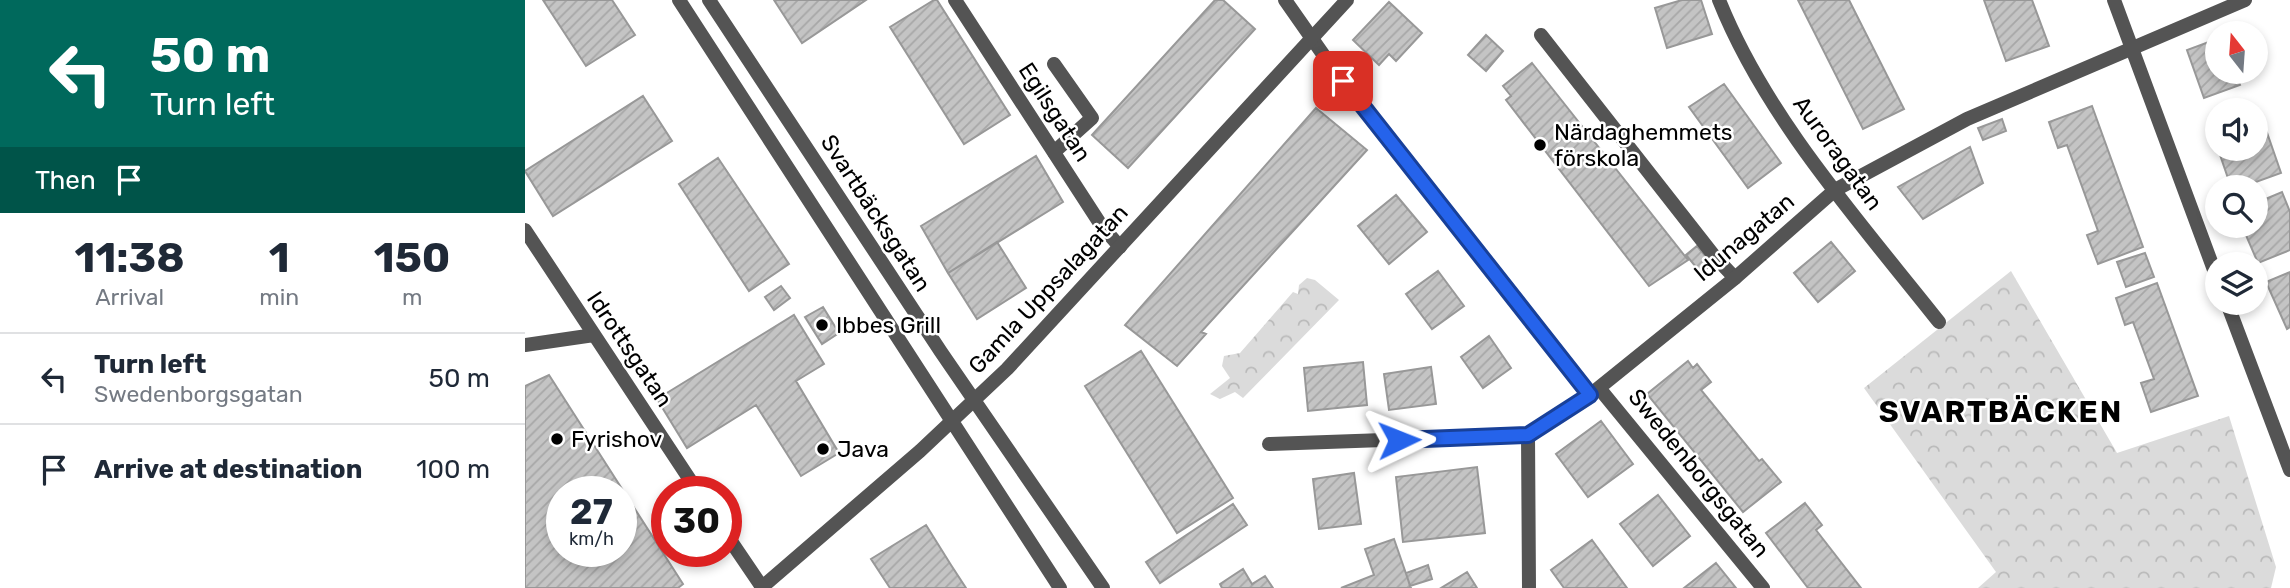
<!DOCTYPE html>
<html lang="en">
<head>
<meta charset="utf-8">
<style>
	:root { --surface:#fff; --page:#f6f6f7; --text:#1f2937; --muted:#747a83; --line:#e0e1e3 }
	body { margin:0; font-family:Rubik,sans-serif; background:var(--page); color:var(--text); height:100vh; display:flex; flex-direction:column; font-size:26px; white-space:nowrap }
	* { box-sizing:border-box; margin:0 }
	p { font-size:23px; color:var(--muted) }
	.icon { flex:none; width:38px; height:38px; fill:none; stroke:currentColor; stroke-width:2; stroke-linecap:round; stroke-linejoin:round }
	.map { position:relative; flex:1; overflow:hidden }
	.side { display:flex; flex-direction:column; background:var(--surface); width:525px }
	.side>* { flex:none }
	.guide { background:#00695c; color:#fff; overflow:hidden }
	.needle { width:46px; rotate:343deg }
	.controls { position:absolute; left:1680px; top:21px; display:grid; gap:14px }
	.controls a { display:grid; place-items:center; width:63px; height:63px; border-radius:50%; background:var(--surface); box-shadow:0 4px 10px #0003; font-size:35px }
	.speed { position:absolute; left:21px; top:476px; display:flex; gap:14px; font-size:35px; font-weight:700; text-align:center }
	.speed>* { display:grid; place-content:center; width:91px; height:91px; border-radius:50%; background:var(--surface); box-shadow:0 4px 10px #0003; line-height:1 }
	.speed small { font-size:18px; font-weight:400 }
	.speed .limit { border:10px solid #d22; background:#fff; color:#111 }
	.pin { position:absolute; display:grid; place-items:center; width:60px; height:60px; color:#fff; margin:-30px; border-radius:14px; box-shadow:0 4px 10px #0006 }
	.me { position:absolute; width:77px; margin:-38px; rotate:88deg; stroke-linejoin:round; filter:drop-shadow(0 0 5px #0008) }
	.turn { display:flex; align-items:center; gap:24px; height:147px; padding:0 35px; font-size:32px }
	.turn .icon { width:91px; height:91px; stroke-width:2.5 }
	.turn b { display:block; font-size:49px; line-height:60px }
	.then { display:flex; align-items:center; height:66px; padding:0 35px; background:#0003; gap:14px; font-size:26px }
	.eta { display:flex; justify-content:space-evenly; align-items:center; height:119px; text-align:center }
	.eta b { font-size:42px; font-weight:700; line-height:49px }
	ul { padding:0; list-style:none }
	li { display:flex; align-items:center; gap:21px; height:91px; padding:0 35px; border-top:2px solid var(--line) }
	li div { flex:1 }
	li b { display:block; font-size:26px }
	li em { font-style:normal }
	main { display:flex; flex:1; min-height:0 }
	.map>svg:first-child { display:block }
</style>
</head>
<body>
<main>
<section class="side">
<div class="guide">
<div class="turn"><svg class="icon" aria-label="left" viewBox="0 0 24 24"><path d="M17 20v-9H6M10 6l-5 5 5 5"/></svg><div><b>50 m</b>Turn left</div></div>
<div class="then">Then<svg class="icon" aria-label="arrive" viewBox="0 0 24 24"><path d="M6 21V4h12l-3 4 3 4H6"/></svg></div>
</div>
<div class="eta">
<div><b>11:38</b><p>Arrival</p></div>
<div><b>1</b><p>min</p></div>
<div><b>150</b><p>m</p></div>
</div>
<ul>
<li><svg class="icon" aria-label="left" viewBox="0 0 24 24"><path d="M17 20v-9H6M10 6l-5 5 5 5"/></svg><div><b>Turn left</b><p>Swedenborgsgatan</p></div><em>50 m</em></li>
<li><svg class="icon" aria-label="arrive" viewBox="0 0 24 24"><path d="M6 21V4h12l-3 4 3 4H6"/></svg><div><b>Arrive at destination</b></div><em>100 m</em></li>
</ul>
</section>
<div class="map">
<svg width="1765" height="588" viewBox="0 0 1765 588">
	<defs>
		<pattern id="park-crowns" width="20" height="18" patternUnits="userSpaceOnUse" patternTransform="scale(1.75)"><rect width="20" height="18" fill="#dbdbdb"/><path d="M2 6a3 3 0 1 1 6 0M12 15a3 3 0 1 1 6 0" fill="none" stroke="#bababa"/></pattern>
		<pattern id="building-hatch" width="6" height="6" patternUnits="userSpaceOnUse" patternTransform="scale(1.75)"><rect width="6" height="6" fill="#c4c4c4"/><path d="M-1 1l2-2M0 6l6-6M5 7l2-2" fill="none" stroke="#a7a7a7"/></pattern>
	</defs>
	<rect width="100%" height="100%" fill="#fff"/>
	<path fill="url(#park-crowns)" d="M1486,271l106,182 112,-37 47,151 -5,21h-293l18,-16 -132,-184z
		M782,278l8,2 24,20 -96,98 -8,-6 -15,7 -10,-5 20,-16 -8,-12 2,-10 16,-3 53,-61 5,2 1,-9z"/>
	<path fill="url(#building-hatch)" stroke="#989898" stroke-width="2" fill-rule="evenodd" d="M18,0h69l23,35 -49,31z
		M249,0h92l-64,43z
		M409,0h3l73,115 -46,29 -74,-117z
		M690,0h8l32,29 -127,139 -36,-33z
		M1157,0h19l11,34 -45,14 -12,-40z
		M1273,0h51l55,109 -41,20z
		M1459,0h48l17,46 -43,15z
		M864,2l33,31 -26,28 -7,-7 -10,11 -26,-25z
		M961,35l17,16 -17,20 -18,-16z
		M1692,39v33h18l5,13 -36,13 -17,-48z
		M1007,63l156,197 -39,26 -143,-186 5,-4 -8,-10z
		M1199,84l57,79 -33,25 -59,-81z
		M118,96l29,45 -119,75 -28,-45z
		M1567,106l51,141 -45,17 -11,-29 11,-4 -31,-86 -9,3 -9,-26z
		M791,108l51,42 -166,182 5,2 -29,32 -52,-41z
		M1477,119l4,12 -23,9 -5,-12z
		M1738,121l18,52 -39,14h-11l-13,-38h38v-25z
		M1445,147l13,36 -60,36 -25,-32z
		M511,156l27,46 -115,71 -27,-47z
		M193,158l71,106 -40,27 -70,-107z
		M1757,192l8,20v38l-32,13 -16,-37h14v-23z
		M871,195l31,37 -38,32 -31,-38z
		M472,242l29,46 -49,31 -29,-46z
		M1306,242l24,29 -37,31 -24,-29z
		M1172,246l15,18 -11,9 -15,-18z
		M1620,253l9,24 -28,10 -9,-25z
		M913,271l26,35 -32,23 -26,-35z
		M1765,272v55l-3,2 -21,-47z
		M1632,283l41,113 -47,16 -10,-29 13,-4 -21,-57 -8,3 -9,-27z
		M256,286l9,12 -16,12 -9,-13z
		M298,307l16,26 -17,11 -17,-27z
		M269,315l30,49 -28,17 43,72 -38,23 -45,-71 -69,43 -30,-49z
		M964,336l22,32 -28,20 -22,-31z
		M616,351l92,147 -56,35 -92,-147z
		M1163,361l5,7 4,-4 14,18 -10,8 58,71 3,-2 19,23 -38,30 -96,-118z
		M838,362l4,43 -59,6 -4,-43z
		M906,367l5,37 -47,6 -5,-36z
		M24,375l134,209 -5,4h-153v-202zM37,492h59v59h-59z
		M1076,421l32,43 -45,33 -32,-43z
		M952,467l8,66 -82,9 -7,-65z
		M829,473l7,51 -42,5 -6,-50z
		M1133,495l32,41 -37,30 -33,-42z
		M1280,503l17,22 -6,5 45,58h-53l-42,-55z
		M708,504l14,21 -87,58 -14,-21z
		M401,525l25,40 15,23h-76l-19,-29z
		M869,539l17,49h-70l33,-13 -9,-26z
		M1067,540l35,48h-63l-13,-18z
		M1191,563l20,25h-52z
		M903,565l4,14 -22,7 -4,-13z
		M718,569l9,15 13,-8 8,12h-51l-2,-4z
		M942,572l10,16h-36z"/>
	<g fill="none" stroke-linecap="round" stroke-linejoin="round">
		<path stroke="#545454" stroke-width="14" d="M1016,35l174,222 20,21
			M529,152l38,-34 -38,-54"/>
		<path stroke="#545454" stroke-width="14" d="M430,0l146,225 19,22
			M760,0l42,60 263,335
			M1194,0c47,118 141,222 220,322
			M1589,0l103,278
			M0,230l173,262
			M1702,303l63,167
			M0,345l69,-10
			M1074,388l164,200
			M1003,435l1,153
			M744,444l259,-9 62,-40 145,-117 100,-88 132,-71 278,-119
			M201,534l36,53"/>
		<path stroke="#545454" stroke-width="14" d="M154,0l381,588
			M184,0l232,352 162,236
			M236,588l159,-137 87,-82 340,-369"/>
	</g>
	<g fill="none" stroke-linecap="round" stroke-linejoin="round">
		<defs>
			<path id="route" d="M818,81l247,314 -62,40 -129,5"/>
		</defs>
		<use href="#route" stroke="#184099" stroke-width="18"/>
		<use href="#route" stroke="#2563eb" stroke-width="12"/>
	</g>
	<g fill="#000" stroke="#fff" stroke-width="2.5">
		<circle cx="1015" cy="145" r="7"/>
		<circle cx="297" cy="325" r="7"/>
		<circle cx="32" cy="439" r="7"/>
		<circle cx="298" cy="449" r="7"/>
	</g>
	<g text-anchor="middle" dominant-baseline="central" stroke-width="5" stroke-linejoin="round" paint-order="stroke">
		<g font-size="23" fill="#000" stroke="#fff">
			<text transform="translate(530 112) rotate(57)">Egilsgatan</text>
			<text transform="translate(1313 153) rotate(54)">Auroragatan</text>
			<text transform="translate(351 213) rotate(57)">Svartbäcksgatan</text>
			<text transform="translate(1219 237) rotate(-40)">Idunagatan</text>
			<text transform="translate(523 289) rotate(-47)">Gamla Uppsalagatan</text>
			<text transform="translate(105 349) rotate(56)">Idrottsgatan</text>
			<text transform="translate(1174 473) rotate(51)">Swedenborgsgatan</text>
		</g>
		<g font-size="23" fill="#000" stroke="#fff" text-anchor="start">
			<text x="1029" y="132">Närdaghemmets<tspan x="1029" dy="26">förskola</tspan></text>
			<text x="311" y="325">Ibbes Grill</text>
			<text x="46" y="439">Fyrishov</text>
			<text x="312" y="449">Java</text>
		</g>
		<g font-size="30" font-weight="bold" letter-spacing="2" fill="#000" stroke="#fff">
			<text x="1476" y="412">SVARTBÄCKEN</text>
		</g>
	</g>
</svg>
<div class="controls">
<a><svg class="needle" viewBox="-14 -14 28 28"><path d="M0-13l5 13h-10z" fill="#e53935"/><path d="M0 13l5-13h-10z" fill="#747a83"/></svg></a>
<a><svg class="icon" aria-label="sound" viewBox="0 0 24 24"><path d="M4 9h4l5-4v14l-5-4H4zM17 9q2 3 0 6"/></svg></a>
<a><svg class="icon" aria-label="search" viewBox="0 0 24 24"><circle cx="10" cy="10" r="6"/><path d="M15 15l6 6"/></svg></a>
<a><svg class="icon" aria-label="layers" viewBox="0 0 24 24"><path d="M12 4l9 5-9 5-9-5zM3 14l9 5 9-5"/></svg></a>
</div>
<div class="speed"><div>27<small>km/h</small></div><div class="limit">30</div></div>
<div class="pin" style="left:818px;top:81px;background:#d93025"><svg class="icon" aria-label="arrive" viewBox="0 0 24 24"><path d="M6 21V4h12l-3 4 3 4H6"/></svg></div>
<svg class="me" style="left:874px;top:440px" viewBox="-20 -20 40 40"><path d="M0-17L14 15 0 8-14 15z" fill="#2563eb" stroke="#fff" stroke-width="4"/></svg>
</div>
</main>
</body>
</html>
